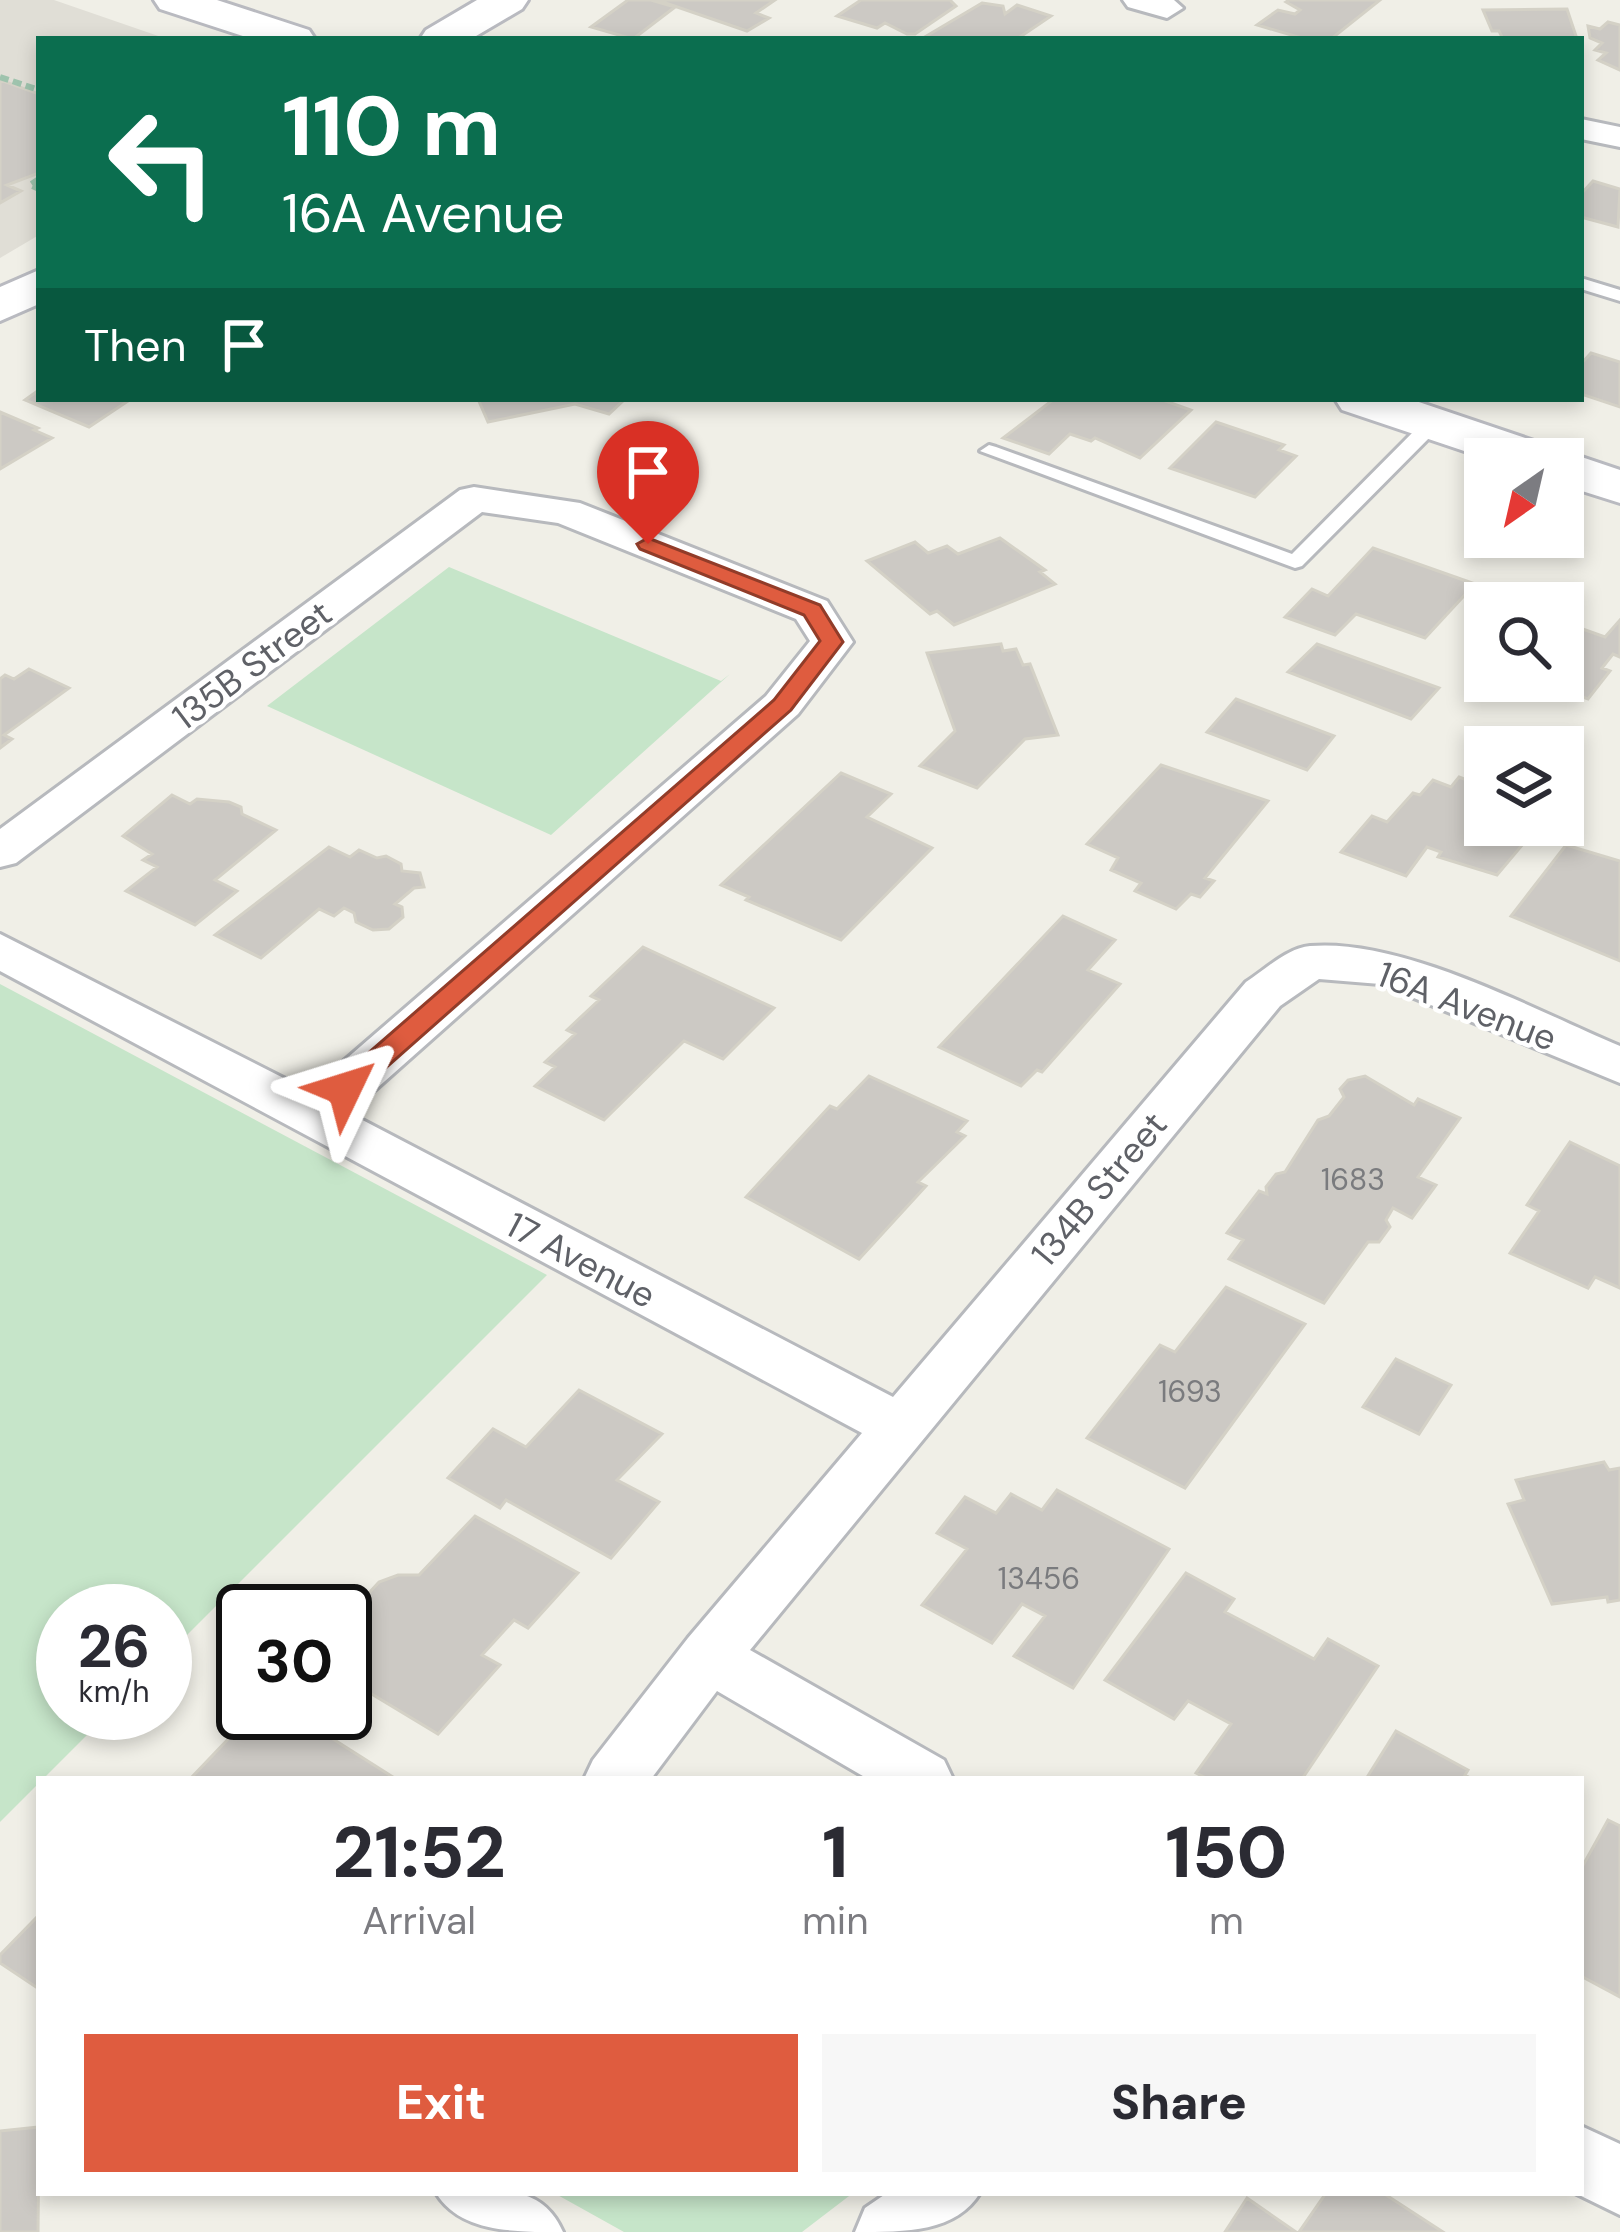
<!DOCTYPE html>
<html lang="en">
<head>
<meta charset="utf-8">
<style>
	:root { --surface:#fff; --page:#f7f7f7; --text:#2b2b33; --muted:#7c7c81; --accent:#df5c3f }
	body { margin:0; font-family:"DM Sans",sans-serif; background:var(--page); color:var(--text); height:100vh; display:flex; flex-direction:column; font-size:45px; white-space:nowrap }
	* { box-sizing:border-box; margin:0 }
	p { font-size:39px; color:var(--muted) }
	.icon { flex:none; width:66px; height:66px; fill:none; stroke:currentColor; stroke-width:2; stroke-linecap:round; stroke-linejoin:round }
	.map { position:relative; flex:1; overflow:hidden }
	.details { position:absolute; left:36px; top:1776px; width:1548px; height:420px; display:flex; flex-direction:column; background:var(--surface); border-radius:0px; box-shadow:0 6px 18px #0003 }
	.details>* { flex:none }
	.hud { position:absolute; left:36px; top:36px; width:1548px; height:366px; border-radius:0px; box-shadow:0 6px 18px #0003; background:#0b6e4f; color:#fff; overflow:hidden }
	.needle { width:78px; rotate:214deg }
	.tools { position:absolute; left:1464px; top:438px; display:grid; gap:24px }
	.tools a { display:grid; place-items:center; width:120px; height:120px; border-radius:0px; background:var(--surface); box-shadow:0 6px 18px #0003; font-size:60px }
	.speed { position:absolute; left:36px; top:1584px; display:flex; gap:24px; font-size:60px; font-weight:700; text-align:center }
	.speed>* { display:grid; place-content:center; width:156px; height:156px; border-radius:50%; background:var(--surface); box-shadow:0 6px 18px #0003; line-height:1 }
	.speed small { font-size:30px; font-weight:400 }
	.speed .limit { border:6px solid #111; border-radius:18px; background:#fff; color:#111 }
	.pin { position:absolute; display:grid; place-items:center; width:102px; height:102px; color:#fff; margin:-123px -51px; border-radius:50% 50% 50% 0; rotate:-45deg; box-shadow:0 0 12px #0007 }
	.pin .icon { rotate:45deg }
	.me { position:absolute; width:132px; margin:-66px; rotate:49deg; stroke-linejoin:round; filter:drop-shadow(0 0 9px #0008) }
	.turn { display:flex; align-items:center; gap:42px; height:252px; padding:0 48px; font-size:54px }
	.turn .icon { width:156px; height:156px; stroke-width:2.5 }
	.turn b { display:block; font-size:84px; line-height:102px }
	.then { display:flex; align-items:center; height:114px; padding:0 48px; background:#0003; gap:24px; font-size:45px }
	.eta { display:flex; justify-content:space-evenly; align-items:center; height:204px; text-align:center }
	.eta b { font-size:72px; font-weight:800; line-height:84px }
	.action { display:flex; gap:24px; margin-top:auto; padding:24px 48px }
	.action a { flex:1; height:138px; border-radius:0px; background:var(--accent); color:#fff; font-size:48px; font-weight:800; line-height:138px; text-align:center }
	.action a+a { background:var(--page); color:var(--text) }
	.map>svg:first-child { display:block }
</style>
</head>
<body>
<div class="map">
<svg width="1620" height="2232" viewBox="0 0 1620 2232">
	<rect width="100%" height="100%" fill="#f0efe7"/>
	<path fill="#e0ded6" d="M0,0h54l113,39h-128v196l-39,23z"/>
	<path fill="#c6e5c9" d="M449,567l272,114 9,-7 -179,161 -284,-129z
		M0,984l547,291 -382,382v-46h-102v102h46l-109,109z
		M554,2193h299l-51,39h-178z"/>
	<path fill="#ccc9c4" stroke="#d4d1c6" stroke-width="3" d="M628,0h23l24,7 -42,32 -42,-12z
		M657,0h118l-19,13 13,5 -22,13z
		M861,0h89l6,6 -41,28h-8l-22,-11 -8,5 -40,-12z
		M1289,0h91l-49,39h-26l-48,-14 21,-15 17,4 5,-4 -14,-8z
		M982,3l21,3 2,8 12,-9 34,11 -34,23 -94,-1z
		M1567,9l10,30h-74l-4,-8h-7l-9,-21z
		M1608,22l12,3v45l-22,-10 8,-7 -11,-3 7,-7 -12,-5 -2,-12 12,3z
		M0,80l39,14v79l-32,12 14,6 -21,12z
		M1593,181l27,8 -2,38 -37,-10v-23z
		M1591,353l29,9v45l-39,-13v-30z
		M39,390v9h92l-42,28 -64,-27z
		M478,399h147l-16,15 -34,-10 -87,18z
		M1054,399h106l31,11 -51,48 -45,-20 -4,3 -21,-7 -21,20 -46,-16z
		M0,412l38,16 -4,2 18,8 -52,31z
		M1216,422l68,23 -5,5 17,6 -41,41 -85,-29z
		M1000,538l45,32 -5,2 15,12 -101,41 -17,-14 -7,3 -63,-53 48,-19 13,11 19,-7 11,8z
		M1373,548l102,36 -50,54 -69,-24 -21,21 -50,-18 27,-28 16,7z
		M1620,620v37l-7,-3 -11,14 8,3 -22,28 -49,-18h24v-59l42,15z
		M1001,644l2,7 13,-2 7,16 7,-1 28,71 -33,4 -48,49 -57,-22 35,-35 -28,-78z
		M1317,644l122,44 -28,31 -123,-47z
		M29,669l40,19 -65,47 8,4 -12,9v-69l5,-4 9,4z
		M1236,699l98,37 -27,34 -100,-38z
		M1161,765l107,36 -63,77 9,3 -14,16 -9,-3 -15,15 -41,-18 6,-8 -30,-13 7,-12 -31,-14z
		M841,773l50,21 -24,23 65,31 -91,92 -95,-40 3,-3 -28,-12z
		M1459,777l26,10v38h54l-42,50 -59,-18 3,-5 -14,-5 -21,29 -65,-24 31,-36 15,6 26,-29 7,2 13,-15 18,7z
		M172,795l18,9 7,-5 32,3 12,5 1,7 34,16 -61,50 22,11 -42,34 -69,-34 31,-24 -14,-7 9,-6 -29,-18z
		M1566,845l54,16v100l-109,-45z
		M329,847l21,10 9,-7 18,8 9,-2 15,8 1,7 18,2 4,14 -10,1 -19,16 7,3 1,10 -14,12 -16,1 -17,-8 -2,-9 -10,-5 -10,8 -15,-7 -58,49 -46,-23z
		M1063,916l52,24 -27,30 32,14 -78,88 -5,-2 -16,16 -82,-39z
		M643,947l131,61 -51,51 -39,-18 -80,79 -69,-34 20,-19 -10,-5 30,-28 -8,-4 32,-30 -8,-4z
		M869,1076l98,45 -10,11 8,4 -47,46 8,4 -67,73 -113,-62 84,-91 7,3z
		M1365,1076l49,29 4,-6 42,19 -42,59 18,8 -24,33 -19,-10 -7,12 4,7 -11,15h-11l-44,61 -95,-44 14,-19 -16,-7 32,-42 8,3 -1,-7 10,-13 9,-2 33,-52 11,-4 15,-19 -4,-8 8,-9z
		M1570,1142l50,24v122l-25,-11 -7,11 -78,-35 29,-42 -12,-6z
		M1226,1287l79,37 -120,164 -98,-50 73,-93 15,7z
		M1396,1359l55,26 -32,49 -56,-27z
		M579,1390l83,44 -45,46 42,22 -48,56 -105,-58 -6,8 -52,-30 45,-49 33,18z
		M1604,1462l5,8 11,-2v132l-12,2 -1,-5 -55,7 -44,-100 16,-4 -8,-20z
		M1057,1490l112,59 -96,139 -59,-32 31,-40 -23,-12 -30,39 -70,-38 45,-56 -30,-16 28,-36 31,16 15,-19 31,16z
		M475,1516l103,57 -50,55 -14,-8 -32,35 18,10 -62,69 -93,-56v-59l34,-37 19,-7h21z
		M1186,1573l48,26 -9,13 89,47 14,-20 50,27 -76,113h-94l-12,-6 35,-49 -43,-23 -14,18 -69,-39z
		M253,1713h39l104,66h-206z
		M1396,1731l72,39 -3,5 7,4h-106z
		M1608,1820l12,6v171l-39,-21v-107z
		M39,1915v74l-39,-26v-8z
		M39,2127l-1,105h-38v-101z
		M1326,2193h57l60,39h-144z
		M1247,2198l49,34h-71z"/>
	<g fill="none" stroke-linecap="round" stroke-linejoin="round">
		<defs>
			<path id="lane" d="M1581,278l39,12v11l-39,-12z
				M1433,417l9,6 -2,4 -138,139 -7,2 -315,-117 9,-6 7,2 296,107 134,-135z"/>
			<path id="street" d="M1123,0h51l9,8 -16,10 -39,-11z
				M1581,119l39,8v20l-39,-8z
				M474,487l106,16 247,98 26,41 -55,72 -449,399 544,284 353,-415c19,-12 41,-34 64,-36 93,-8 224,64 310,100v37l-240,-99 -61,-5 -39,27 -530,644 194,110 9,19h-85l-151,-88 -66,88h-67l9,-19 95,-122 174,-205 -862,-462v-37l309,157 457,-395 44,-55 -14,-22 -238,-96 -76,-11 -466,351 -16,4v-38l460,-339z
				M1581,2126l39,18v71l-45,-22h6z
				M436,2193c52,0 103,-16 127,39 -52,0 -103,0 -127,-39z
				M887,2193h93c-24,39 -73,39 -125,39l10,-24z"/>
			<path id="secondary" d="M154,0h63l92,30 6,9h-63l-92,-30z
				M477,0h51l-6,9 -51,30h-51l6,-9z
				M39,270v34l-39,17v-34z
				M1335,399h75l210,71v33l-57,-18v-26h-75l-146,-49z"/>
		</defs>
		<use href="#lane" stroke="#b7b9bd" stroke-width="6"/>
		<use href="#street" stroke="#b7b9bd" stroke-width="6"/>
		<use href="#secondary" stroke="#b9bac0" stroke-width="6"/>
		<path stroke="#9ec3ad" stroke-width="6" stroke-dasharray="9 4.5" stroke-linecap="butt" d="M0,77l39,13
			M39,179l-9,6 9,4"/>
		<use href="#lane" fill="#fff" fill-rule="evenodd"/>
		<use href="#street" fill="#fff" fill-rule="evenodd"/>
		<use href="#secondary" fill="#fff" fill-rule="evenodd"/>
	</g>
	<path fill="#df5c3f" stroke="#913c29" stroke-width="3" d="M648,538l172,67 23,37 -52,68 -436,385h-20l-4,-6 4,-7 439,-382 46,-59 -16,-26 -164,-66 -3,-5z"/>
	<g text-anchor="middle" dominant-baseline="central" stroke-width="9" stroke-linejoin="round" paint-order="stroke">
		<g font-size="30" fill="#7a7b7e">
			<text x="1353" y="1179">1683</text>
			<text x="1190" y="1391">1693</text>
			<text x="1039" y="1578">13456</text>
		</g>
		<g font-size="36" fill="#5f6167" stroke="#fff">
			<text transform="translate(252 665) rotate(-37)">135B Street</text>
			<text transform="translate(1467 1006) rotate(21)">16A Avenue</text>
			<text transform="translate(1099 1189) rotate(-50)">134B Street</text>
			<text transform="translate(581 1260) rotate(28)">17 Avenue</text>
		</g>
	</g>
</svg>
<div class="tools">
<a><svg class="needle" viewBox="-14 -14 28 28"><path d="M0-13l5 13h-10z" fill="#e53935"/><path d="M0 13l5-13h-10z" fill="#7c7c81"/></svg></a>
<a><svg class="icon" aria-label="search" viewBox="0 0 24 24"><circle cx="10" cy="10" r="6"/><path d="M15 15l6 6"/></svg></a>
<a><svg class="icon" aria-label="layers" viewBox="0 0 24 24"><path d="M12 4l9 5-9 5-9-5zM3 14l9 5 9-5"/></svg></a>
</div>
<div class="speed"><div>26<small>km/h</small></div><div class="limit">30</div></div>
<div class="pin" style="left:648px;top:544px;background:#d93025"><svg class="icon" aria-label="arrive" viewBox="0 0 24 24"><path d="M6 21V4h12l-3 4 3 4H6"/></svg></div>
<svg class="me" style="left:345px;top:1089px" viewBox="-20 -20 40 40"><path d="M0-17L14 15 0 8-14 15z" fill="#df5c3f" stroke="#fff" stroke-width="4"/></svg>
<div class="hud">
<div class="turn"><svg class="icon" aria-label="left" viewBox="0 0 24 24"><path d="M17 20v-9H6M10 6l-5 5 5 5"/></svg><div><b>110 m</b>16A Avenue</div></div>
<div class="then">Then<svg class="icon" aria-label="arrive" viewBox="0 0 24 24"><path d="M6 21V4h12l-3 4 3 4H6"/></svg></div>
</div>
<section class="details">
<div class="eta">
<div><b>21:52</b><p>Arrival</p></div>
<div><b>1</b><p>min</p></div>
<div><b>150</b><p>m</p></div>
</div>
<div class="action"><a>Exit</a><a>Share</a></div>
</section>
</div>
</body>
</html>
